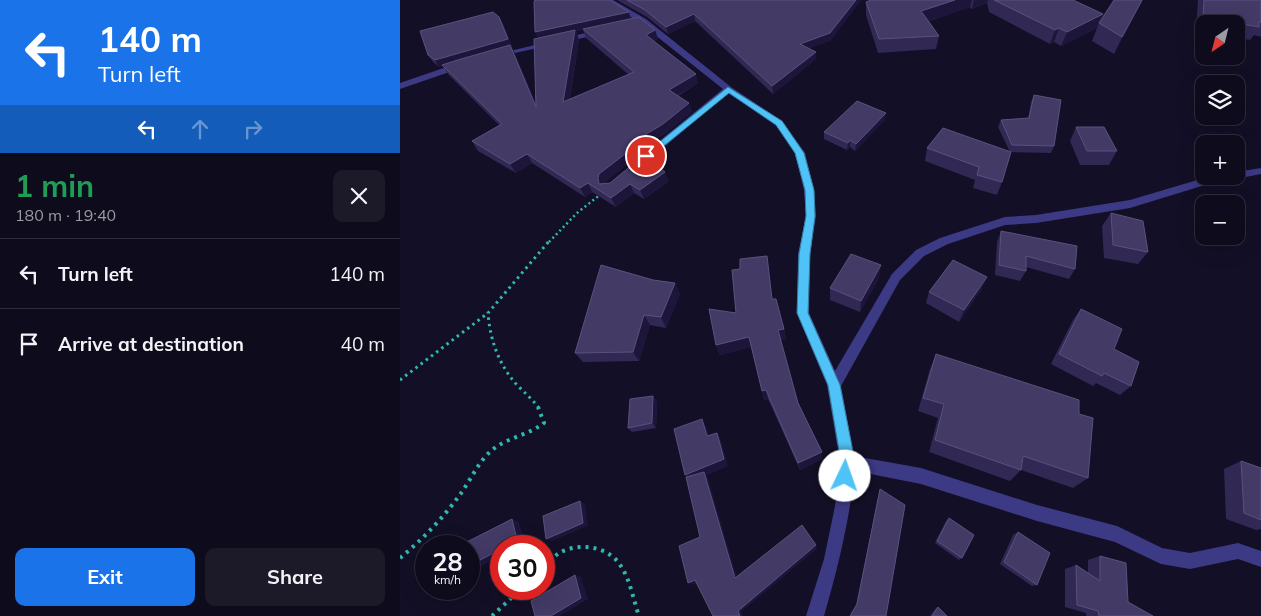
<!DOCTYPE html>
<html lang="en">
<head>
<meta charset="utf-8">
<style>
	:root { --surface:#0e0b1c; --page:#1c1929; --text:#f1f3f6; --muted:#9b9ba3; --line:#2e2b3b; --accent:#1a73e8 }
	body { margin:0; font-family:Mulish,sans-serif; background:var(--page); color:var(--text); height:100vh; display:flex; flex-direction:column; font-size:19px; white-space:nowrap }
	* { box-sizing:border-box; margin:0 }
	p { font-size:16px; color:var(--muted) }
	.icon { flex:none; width:28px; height:28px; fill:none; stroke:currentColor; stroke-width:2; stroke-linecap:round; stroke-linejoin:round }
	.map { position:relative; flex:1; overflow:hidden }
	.drawer { display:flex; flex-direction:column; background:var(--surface); width:400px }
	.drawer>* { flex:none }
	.top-card { background:#1a73e8; color:#fff; overflow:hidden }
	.needle { width:32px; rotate:215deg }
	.fabs { position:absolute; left:795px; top:15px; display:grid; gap:10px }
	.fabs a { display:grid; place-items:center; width:50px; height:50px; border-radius:10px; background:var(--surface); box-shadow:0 5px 20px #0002,0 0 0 1px var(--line); font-size:25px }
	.speed { position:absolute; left:15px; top:535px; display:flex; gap:10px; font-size:25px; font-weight:700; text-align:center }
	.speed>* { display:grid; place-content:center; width:65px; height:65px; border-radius:50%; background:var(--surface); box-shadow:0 5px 20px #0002,0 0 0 1px var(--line); line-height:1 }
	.speed small { font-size:12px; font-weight:400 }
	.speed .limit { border:8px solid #d22; background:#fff; color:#111 }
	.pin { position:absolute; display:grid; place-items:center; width:42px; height:42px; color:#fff; margin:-21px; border:2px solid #fff; border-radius:50%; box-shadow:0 1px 5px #0007 }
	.me { position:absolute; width:55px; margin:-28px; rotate:3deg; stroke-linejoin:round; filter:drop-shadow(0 0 4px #0008) }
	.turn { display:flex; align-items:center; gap:18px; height:105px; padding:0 15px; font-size:22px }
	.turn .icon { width:65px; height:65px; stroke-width:2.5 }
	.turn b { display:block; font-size:35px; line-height:42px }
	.lanes { display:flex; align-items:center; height:48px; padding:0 15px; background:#0003; justify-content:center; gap:25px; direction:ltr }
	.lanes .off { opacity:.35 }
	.round { display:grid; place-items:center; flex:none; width:52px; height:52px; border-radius:10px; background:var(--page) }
	.headline { display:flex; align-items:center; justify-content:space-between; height:85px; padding:0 15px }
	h1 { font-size:30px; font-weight:700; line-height:38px; color:#1e9e55 }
	.cta { display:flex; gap:10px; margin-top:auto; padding:10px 15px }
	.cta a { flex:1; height:58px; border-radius:10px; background:var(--accent); color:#fff; font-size:20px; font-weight:700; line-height:58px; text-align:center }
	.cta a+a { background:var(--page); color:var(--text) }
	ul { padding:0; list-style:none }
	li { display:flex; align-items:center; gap:15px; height:70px; padding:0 15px; border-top:1px solid var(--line) }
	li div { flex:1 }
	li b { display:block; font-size:19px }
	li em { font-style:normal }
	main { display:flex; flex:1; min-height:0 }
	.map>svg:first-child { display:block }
</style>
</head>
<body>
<main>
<section class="drawer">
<div class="top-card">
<div class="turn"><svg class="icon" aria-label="left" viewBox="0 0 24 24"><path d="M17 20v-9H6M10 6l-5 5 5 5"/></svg><div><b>140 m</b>Turn left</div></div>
<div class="lanes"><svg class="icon" aria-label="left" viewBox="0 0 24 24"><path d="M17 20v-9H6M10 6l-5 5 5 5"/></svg><svg class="icon off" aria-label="ahead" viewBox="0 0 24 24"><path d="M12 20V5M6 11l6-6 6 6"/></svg><svg class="icon off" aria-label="right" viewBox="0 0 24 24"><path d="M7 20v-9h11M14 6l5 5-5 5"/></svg></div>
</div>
<div class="headline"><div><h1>1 min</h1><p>180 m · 19:40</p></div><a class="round"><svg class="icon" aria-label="close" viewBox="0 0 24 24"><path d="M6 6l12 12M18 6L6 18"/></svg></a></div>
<ul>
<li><svg class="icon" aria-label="left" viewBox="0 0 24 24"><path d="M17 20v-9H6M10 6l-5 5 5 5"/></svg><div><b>Turn left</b></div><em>140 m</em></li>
<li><svg class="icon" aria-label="arrive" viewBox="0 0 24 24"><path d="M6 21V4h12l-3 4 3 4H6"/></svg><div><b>Arrive at destination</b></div><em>40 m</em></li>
</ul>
<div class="cta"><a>Exit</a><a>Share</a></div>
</section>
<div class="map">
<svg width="861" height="616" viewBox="0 0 861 616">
	<rect width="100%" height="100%" fill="#130f26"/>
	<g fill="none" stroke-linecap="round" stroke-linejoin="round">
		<path stroke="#2fb8b0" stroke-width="2.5" stroke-dasharray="2 3" stroke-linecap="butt" d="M149,242l28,-29 24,-19"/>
		<path stroke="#2fb8b0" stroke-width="3" stroke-dasharray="2.5 4" stroke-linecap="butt" d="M0,380l88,-67
			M139,408c-6,-8 -14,-15 -22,-23 -18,-20 -27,-45 -29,-72l62,-73"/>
		<path stroke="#2fb8b0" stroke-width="4" stroke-dasharray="3 5" stroke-linecap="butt" d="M0,558c22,-18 42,-39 59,-62 9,-12 16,-27 26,-39 17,-20 39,-19 59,-34l-6,-16
			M144,567c6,-5 11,-12 17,-15 18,-9 44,-6 57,10 12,15 15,37 21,54
			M92,616l29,-27"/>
		<path fill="#3d3a85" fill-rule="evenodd" d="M204,0h9l33,19 85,68 51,34 23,32 9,37 2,26 -6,38 -1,59 26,58 57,-97 24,-24 24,-12 65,-21 31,-2 94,-15 74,-22 32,-2v-4l25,-4v6l-56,11 -75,23 -94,15 -31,2 -57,19 -24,12 -24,24 -59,106 13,70 67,12 116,37 80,21 45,22 28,5 48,-10 23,8v16l-23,-8 -48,10 -29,-5 -46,-22 -78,-21 -116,-37 -66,-13c-6,50 -17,97 -31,145h-18l18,-57 11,-53 5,-44 -13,-77 -30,-72 1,-59 8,-38 -2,-26 -9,-37 -19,-28 -48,-32 -90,76h-8v-4l93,-76 -83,-66z
			M202,29l4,2 -1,2 -108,24 -4,-2z
			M61,62l3,1v4l-64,22v-6z"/>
	</g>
	<path fill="#312854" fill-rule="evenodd" d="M217,0h244l-31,41 -21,7 7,11 -43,35 -78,-73 -27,13 -21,-17z
		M471,0h202l30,14 -3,8 14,-22h29l-29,54 -22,-13 5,-13 -36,18 -7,-4 -4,2 -61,-32 -2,-9 -15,6 -2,-2 -41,14 10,15 -3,13 -58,4 -12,-38v-13z
		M798,0h63v37l-7,-2 -4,5 -14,-3v-13h-32v7l-8,-2z
		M99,17l4,7 9,22h-1l4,8 21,50 -2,-65 97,-20 24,11 3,9 -4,2 44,42 -20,13 11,7 3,9 -26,21 -30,19 1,4 -33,27h6l55,-11 3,10 -24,17 -10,-6 -18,14 -24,-15 -7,5 -53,-34 -16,10 -38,-22 -6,-10 27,-16 -51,-51 -5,-8 -4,1 -6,-5 -5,-7zM183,30l3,8 43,37 -59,24 9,-59 -3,-9z
		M634,95l20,51 -3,7 -41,-1 -12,-25 3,-7 27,-1 3,-17z
		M485,120l-30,31 -5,-4 -3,3 -23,-11v-7z
		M676,127l41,24 -8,14h-29l-10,-24z
		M543,128l59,54 -5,13 -24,-7 2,-8 -50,-19 2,-13z
		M711,213l37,39 -10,12 -34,-6 -2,-32z
		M601,231l74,38 -6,10 -43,-12v4l-6,10 -25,-6 2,-33z
		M479,278l-19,34 -30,-12v-12z
		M253,280l22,3 5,11 -14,34 -16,-3 -11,36 -56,1 -8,-9z
		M582,289l-23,33 -33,-19 3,-11z
		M373,299l11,30 2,10 -6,1 18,63 24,49v7l-22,11 -32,-71 -4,1 -13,-53 -31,8 -4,-10 20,-32z
		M681,309l33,40 17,37 -11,9 -24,-12 -3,3 -42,-22 22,-44z
		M536,354l143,60 9,64 -15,10 -52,-18 -11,11 -81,-29 9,-34 -20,-7 12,-42z
		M257,401l-1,27 -24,4 -4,-4z
		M841,461l20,7v61l-5,1 -30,-11 -2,-50z
		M480,489l6,127 -30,-11z
		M549,518l13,40 -3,2 -24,-17 11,-22z
		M618,532l19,53 -5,1 -32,-22 13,-29z
		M700,556l28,46 25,14h-67v-3l-21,-6v-38l11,-4 12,8v-13z
		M538,607l9,9h-17l6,-8z"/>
	<path fill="#1d163a" d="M456,0h5l-31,41 -30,11v-8z
		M555,0h17l-2,7 -51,17 2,-13z
		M574,0h14l-1,3 -15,6z
		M742,0h1l-29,54 8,-17z
		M229,12l2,7 -55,12 3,9 -11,71 -5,-9 -28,-70z
		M294,14l1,7 -27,13 -2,-7z
		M703,14l-6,14 -36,18 6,-14z
		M99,17l4,7 9,22h-1l4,8 26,62 -5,-9 -25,-61 -72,21 -4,-7z
		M659,28l-5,14 -4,2 5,-14z
		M255,30l3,9 -10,5 -2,-9z
		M416,52v7l-43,35 -1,-8z
		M296,74l2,9 -27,16 -2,-9z
		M289,103l3,9 -26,21 -30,19 1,4 -33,28h-5l-1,-6 1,-4 31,-30z
		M486,113l-1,7 -30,31 1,-7z
		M450,140v7l-3,3 1,-7z
		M127,154l5,9 -16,10 -6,-9z
		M265,172l3,10 -24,17 -4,-9z
		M188,183l4,9 -7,5 -5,-9z
		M230,184l4,9 -18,14 -5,-9z
		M481,265l-2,13 -19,34 1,-11z
		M587,277l-5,12 -23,33 5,-12z
		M275,283l5,11 -14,34 -5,-11z
		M244,315l6,10 -11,36 -6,-9z
		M384,329l2,10 -7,2 -1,-11z
		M349,337l2,10 -31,8 -4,-10z
		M366,390l2,9 -4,1 -2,-9z
		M253,396l4,5 -1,27 -4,-5z
		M302,419l5,9 5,17 -5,-9z
		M317,433l4,8 7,25 -22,10 2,2 30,103 -3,-3 -44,-96 -6,-7z
		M422,452v7l-22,11 -2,-7z
		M180,501l5,3 3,22 -36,15 -6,-2z
		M112,519l7,3 6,21 -7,3h-12z
		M416,545l1,4 -76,63 2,4h-3l-2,-5z
		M101,549v6l-32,18v-7z
		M175,575l6,2 7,22 -28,17h-9z
		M295,580l5,2 -6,3 -6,-2z
		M34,589h12l-8,4 -10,-1z"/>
	<path fill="#433a66" stroke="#5a527e" d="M137,0h73l19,12 -94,20 -1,-31z
		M227,0h229l-26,33 -30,11 16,8 -44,34 -78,-72 -28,13 -21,-17z
		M471,0h84l-34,11 18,25 -60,3 -13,-37z
		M594,0h79l30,14 -36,18 -8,-4 -4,2z
		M714,0h28l-20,37 -23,-14z
		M804,0h57v22h-2v5l-56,-10z
		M93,12l6,5 9,22 -73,21 -7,-5 -8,-24z
		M239,17l16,13 -9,5 50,39 -27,16 20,13 -26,21 -33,20 4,3 -35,27 -1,4 1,6 11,-1 34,-28 21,17 -25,18 -10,-6 -19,14 -23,-15 -8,5 -53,-34 -17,10 -38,-23 30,-17 -60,-59 19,-6 49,-14 26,62 -2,-68 41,-9 -12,72 71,-30 -51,-43z
		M634,95l27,5 -7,46 -42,-1 -11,-25 28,-2z
		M457,101l29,12 -30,31 -6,-4 -2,3 -24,-11z
		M676,127h28l13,24h-30z
		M543,128l68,24 -9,30 -25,-7 2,-8 -52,-19z
		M711,213l32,8 5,31 -35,-7z
		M601,231l76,15 -2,23 -49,-13v15l-27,-6z
		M451,254l30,11 -20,36 -31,-13z
		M367,256l5,43h4l8,30 -6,1 20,73 24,49 -24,11 -32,-73 -4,1 -13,-54 -33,8 -7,-36 27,4 -4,-43 8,-1v-10z
		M553,260l34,17 -23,33 -35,-18z
		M201,265l52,15 22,3 -14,34 -17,-2 -11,37 -58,1z
		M681,309l41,20 -8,20 25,13 -8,24 -27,-13 -2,3 -43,-22z
		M536,354l143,46v14l14,4 -5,60 -65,-22 -2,14 -86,-30 9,-36 -21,-6z
		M253,396l-1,27 -24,5 2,-29z
		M302,419l5,17 10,-3 7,26 -39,16 -11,-46z
		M841,461l20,7v52l-17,-7z
		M304,472l31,106 67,-53 14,20 -78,66 2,5h-27l-18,-36 -7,3 -9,-37 21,-9 -14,-60z
		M480,489l25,16 -19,111h-36l7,-12z
		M180,501l3,22 -37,16 -3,-23z
		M549,518l25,17 -12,23 -25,-17z
		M112,519l5,21 -11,6h-5v3l-32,17v-20h-10z
		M618,532l32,21 -13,32 -33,-23z
		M700,556l26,7 2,39 25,14h-54l-1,-5 -21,-6 -1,-40 24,16z
		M26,558v15l-2,-14z
		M175,575l6,23 -30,18h-16l-4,-15z
		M28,589h6l-6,3z
		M538,607l9,9h-15z"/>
	<path fill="#4fc3f7" stroke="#337fa1" d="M328,87l54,34 22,32 10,37 1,26 -5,38 -2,59 32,72 15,77 -5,19 -5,2 -5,-2 -2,-5 3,-14 -13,-77 -31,-72 2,-59 7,-38 -1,-26 -10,-37 -19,-28 -47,-32 -80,65 -3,1 -4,-3z"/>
</svg>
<div class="fabs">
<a><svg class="needle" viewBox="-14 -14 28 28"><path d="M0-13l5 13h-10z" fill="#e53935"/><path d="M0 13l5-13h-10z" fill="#9b9ba3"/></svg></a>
<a><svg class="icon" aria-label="layers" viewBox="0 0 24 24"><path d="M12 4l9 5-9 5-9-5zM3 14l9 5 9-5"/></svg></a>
<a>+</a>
<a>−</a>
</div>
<div class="speed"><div>28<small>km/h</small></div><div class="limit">30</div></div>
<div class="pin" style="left:246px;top:156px;background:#d93025"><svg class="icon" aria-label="arrive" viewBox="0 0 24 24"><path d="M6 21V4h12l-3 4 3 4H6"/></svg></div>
<svg class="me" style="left:445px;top:476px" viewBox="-20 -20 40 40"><circle r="19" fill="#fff"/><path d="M0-13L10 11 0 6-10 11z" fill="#4fc3f7"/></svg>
</div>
</main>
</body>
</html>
